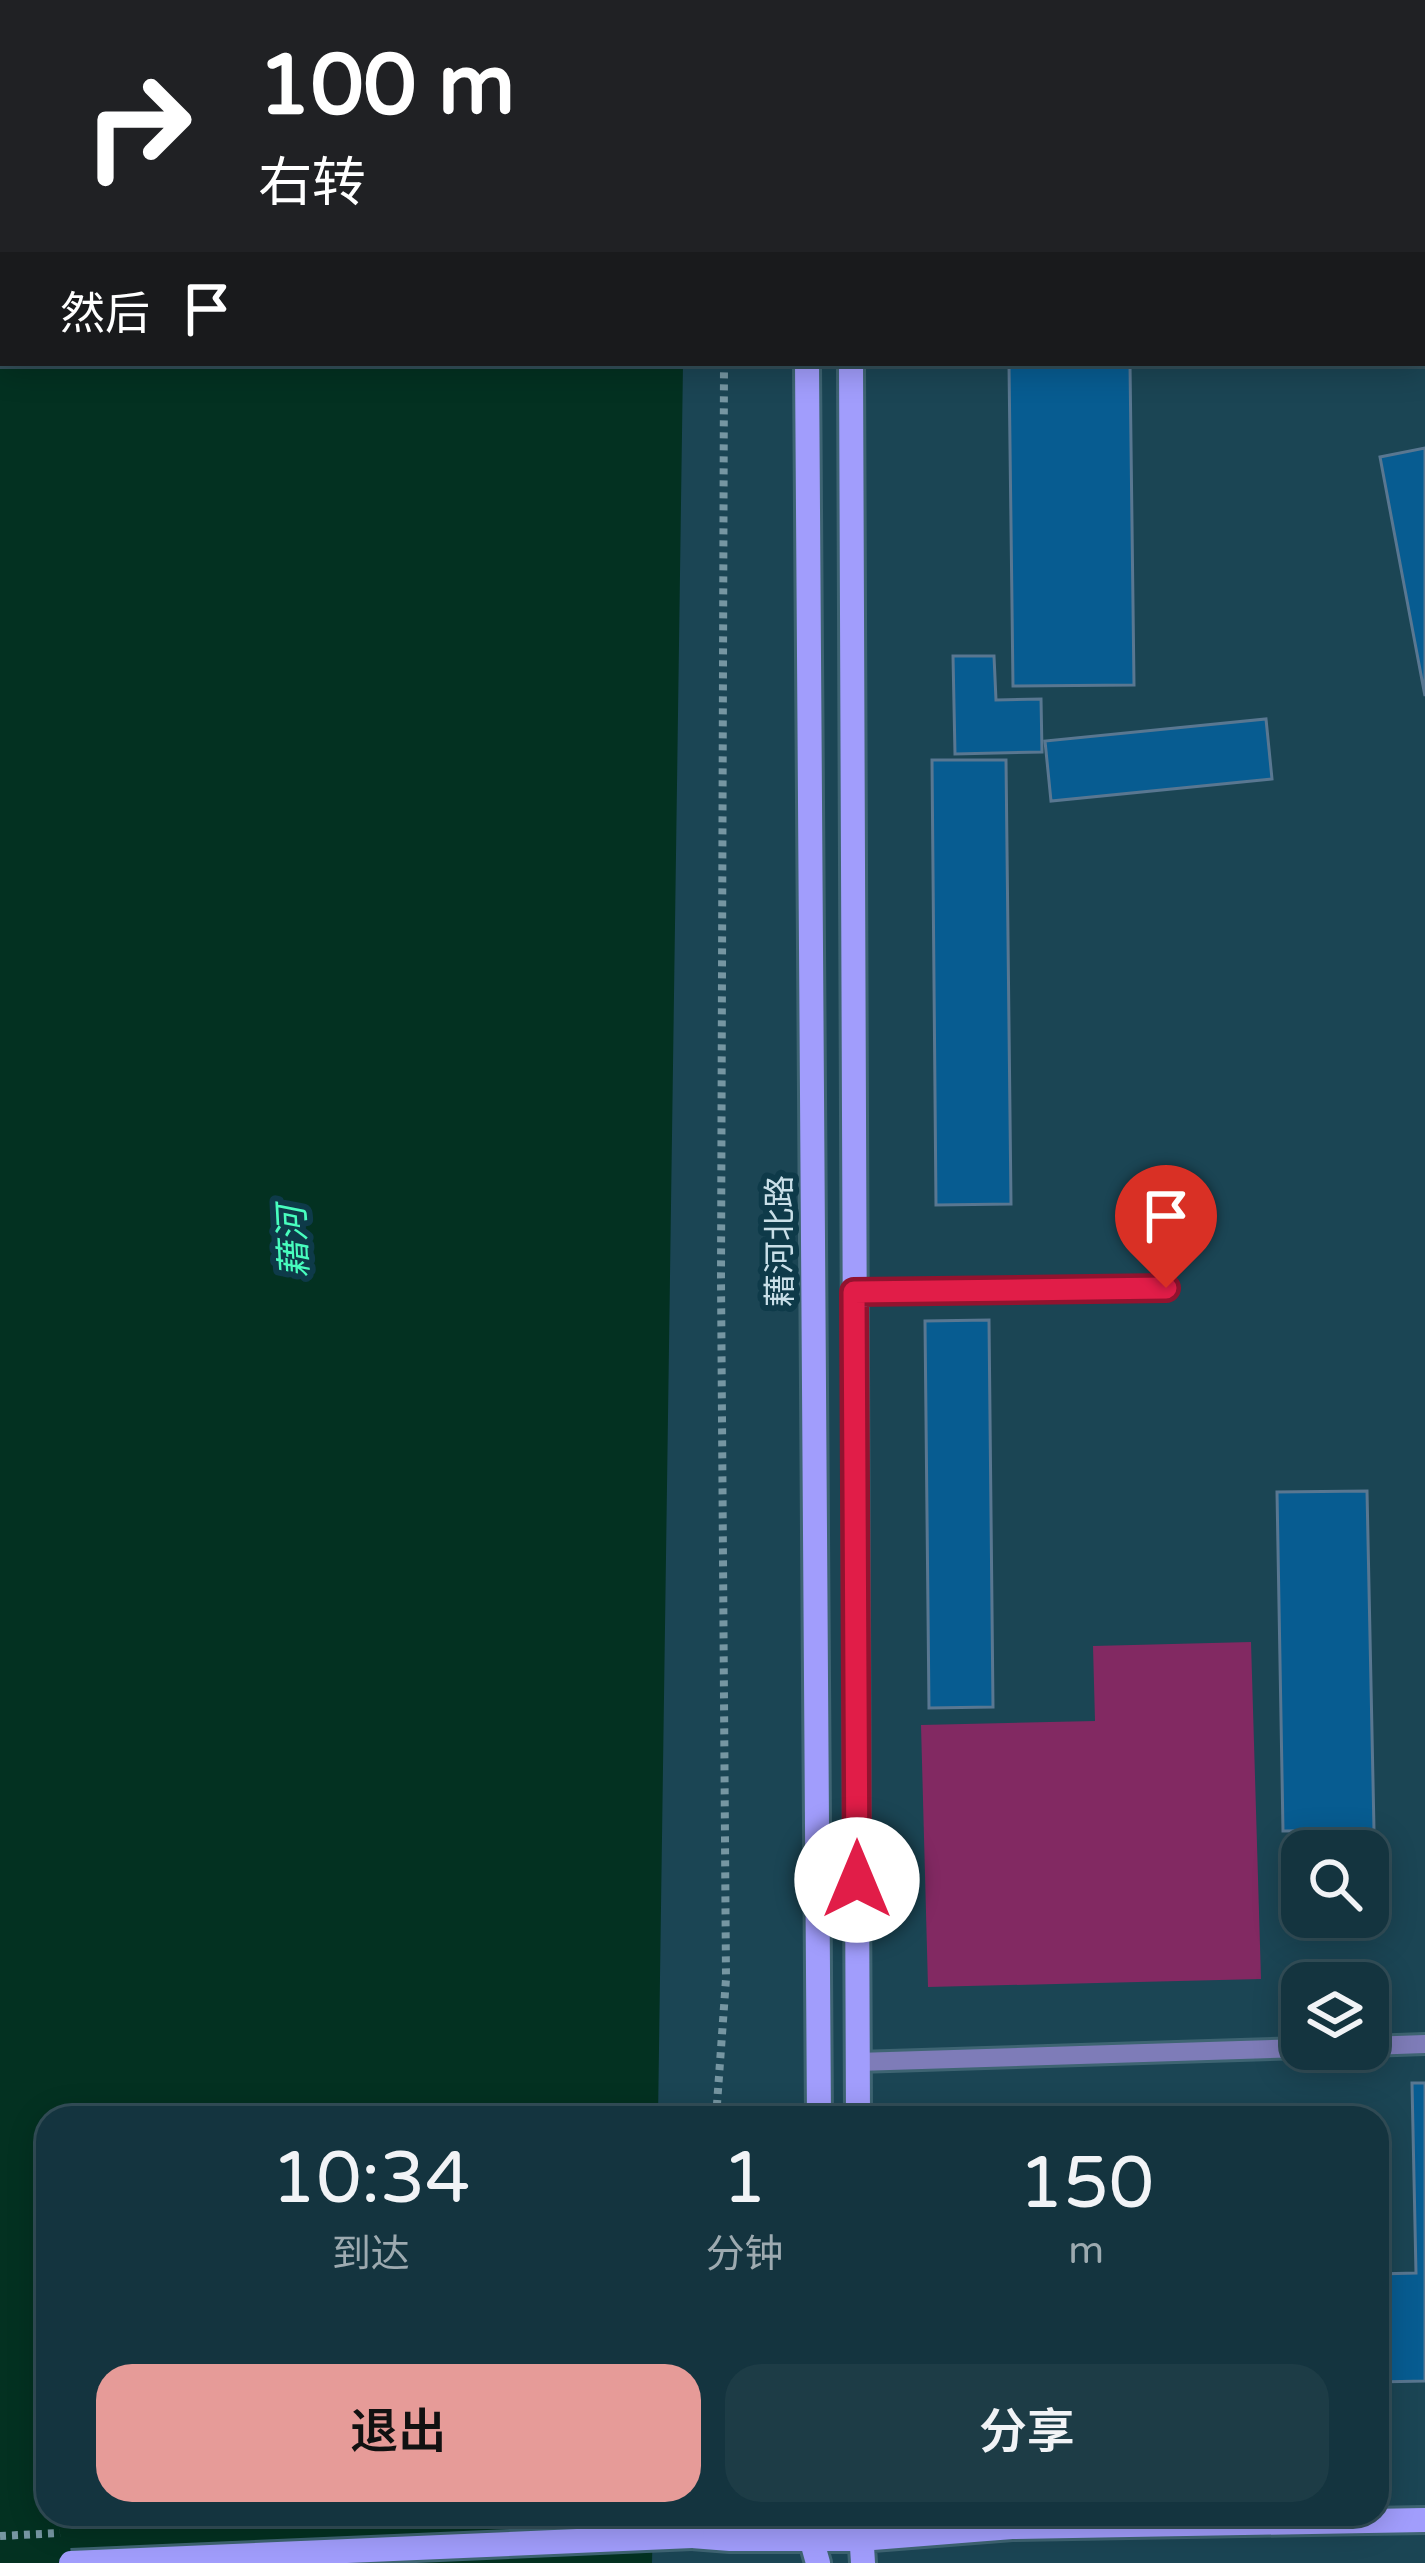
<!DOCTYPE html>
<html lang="zh">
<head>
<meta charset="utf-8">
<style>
	:root { --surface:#14343f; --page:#1d3c46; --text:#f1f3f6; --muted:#9daab0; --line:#334f59; --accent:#e69b98 }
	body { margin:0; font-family:"Varela Round","Noto Sans SC",sans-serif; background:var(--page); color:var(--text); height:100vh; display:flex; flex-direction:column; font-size:45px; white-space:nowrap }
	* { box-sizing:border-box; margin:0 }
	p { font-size:39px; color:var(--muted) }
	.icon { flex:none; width:66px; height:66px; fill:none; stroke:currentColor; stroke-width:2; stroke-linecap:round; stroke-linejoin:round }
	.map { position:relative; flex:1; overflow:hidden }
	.sheet { position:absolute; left:36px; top:2106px; width:1353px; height:420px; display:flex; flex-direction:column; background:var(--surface); border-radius:36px; box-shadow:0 6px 30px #0003,0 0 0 3px var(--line) }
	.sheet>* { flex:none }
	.top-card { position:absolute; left:0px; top:0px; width:1425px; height:366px; box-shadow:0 6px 30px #0003,0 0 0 3px var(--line); background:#202124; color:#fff; overflow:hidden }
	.controls { position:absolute; left:1281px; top:1830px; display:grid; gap:24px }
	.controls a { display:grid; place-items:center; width:108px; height:108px; border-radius:24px; background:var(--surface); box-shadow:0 6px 30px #0003,0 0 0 3px var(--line); font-size:60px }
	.pin { position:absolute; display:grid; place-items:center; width:102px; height:102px; color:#fff; margin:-123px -51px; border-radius:50% 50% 50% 0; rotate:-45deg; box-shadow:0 0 12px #0007 }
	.pin .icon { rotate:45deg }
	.me { position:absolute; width:132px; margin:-66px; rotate:0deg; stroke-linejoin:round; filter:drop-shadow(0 0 9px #0008) }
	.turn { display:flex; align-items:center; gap:42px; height:252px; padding:0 60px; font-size:54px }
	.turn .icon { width:156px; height:156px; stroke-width:2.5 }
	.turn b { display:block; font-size:84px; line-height:102px }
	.then { display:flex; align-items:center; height:114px; padding:0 60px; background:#0003; gap:24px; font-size:45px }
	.eta { display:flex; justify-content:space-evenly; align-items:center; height:204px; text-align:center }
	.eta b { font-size:72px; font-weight:600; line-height:84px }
	.action { display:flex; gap:24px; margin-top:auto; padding:24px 60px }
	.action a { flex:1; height:138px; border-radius:36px; background:var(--accent); color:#111; font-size:48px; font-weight:600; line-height:138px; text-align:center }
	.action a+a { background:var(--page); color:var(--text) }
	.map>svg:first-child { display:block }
</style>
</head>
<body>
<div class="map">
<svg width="1425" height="2563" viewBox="0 0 1425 2563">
	<rect width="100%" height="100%" fill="#1b4554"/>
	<path fill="#822962" d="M1251,1642l10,337 -333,8 -7,-262 174,-4 -2,-75z"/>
	<path fill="#033121" d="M0,0h688v3h-685v360h680l-25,1755h-610v396h605l-1,49h-652z"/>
	<path fill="#075c91" stroke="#597791" stroke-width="3" d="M1307,0h118v106l-3,1v-104h-114z
		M1130,364l4,321 -121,1 -4,-321z
		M1425,448v248l-45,-239z
		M953,656h41l2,44 45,-1 1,53 -87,2z
		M1266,719l6,60 -221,22 -6,-60z
		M932,760h74l5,444 -75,1z
		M989,1320l4,387 -64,1 -4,-387z
		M1367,1491l7,339 -91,1 -6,-339z
		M1412,2083h13v298l-48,1v-108l39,-1z
		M1192,2111v7h-188l-1,-4z"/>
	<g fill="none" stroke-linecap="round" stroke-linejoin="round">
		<defs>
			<path id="lane" d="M855,1291l310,-3
				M1368,2046l57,-2
				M857,2062l445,-14"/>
			<path id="secondary" d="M804,0l1,3
				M851,3v-3
				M807,363l12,1755
				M851,363l7,1755
				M812,2514l-1,24 7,25
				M860,2514l3,49
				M692,2536l38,3h130l152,-12 413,-7"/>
		</defs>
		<use href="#lane" stroke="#3e6472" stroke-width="24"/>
		<use href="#secondary" stroke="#3e6472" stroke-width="30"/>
		<path stroke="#7696a2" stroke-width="8" stroke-dasharray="6 6" stroke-linecap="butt" d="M725,3v-3
			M716,2118l10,-139 -5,-701 3,-915
			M0,2536l60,-3"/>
		<use href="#lane" stroke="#7e7cb8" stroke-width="18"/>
		<use href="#secondary" stroke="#a19dfc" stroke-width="24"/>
		<defs>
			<path id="secondary-bridge" d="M71,2563l621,-27"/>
		</defs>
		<use href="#secondary-bridge" stroke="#3e6472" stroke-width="30" stroke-linecap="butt"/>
		<use href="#secondary-bridge" stroke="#a19dfc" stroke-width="24"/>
	</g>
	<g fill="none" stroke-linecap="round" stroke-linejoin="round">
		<defs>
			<path id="route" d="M857,1880l-3,-588 312,-4"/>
		</defs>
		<use href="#route" stroke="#92132f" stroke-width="30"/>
		<use href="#route" stroke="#e11d48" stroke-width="21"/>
	</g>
	<g text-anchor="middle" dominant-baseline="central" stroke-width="12" stroke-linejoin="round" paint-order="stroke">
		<g font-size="33" fill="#c9dfe8" stroke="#0e3a49">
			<text transform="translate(780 1241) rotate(-90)">藉河北路</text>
		</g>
		<g font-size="36" font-style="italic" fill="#48fdbe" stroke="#0e3a49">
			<text transform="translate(294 1242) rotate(-93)">藉河</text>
		</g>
	</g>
</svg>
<div class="controls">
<a><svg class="icon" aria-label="search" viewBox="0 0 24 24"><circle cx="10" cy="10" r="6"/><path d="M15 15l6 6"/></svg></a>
<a><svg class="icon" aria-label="layers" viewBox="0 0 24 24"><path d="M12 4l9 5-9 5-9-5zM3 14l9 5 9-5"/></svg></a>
</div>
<div class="pin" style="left:1166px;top:1288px;background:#d93025"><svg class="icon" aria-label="arrive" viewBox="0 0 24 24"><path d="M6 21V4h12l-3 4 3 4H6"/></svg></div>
<svg class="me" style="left:857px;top:1880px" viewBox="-20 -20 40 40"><circle r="19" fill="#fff"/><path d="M0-13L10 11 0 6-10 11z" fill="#e11d48"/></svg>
<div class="top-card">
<div class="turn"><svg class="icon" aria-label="right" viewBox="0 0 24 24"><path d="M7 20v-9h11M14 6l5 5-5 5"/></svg><div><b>100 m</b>右转</div></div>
<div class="then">然后<svg class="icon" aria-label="arrive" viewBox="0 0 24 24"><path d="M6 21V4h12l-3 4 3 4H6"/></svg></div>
</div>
<section class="sheet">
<div class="eta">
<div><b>10:34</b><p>到达</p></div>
<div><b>1</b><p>分钟</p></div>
<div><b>150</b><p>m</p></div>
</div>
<div class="action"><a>退出</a><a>分享</a></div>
</section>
</div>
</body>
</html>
